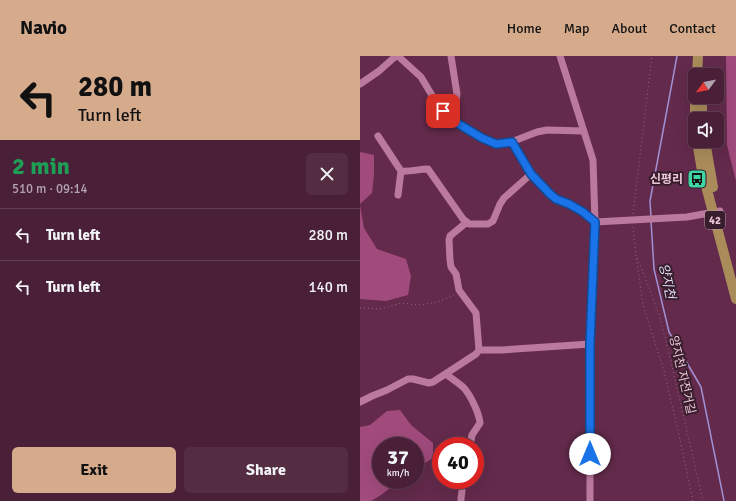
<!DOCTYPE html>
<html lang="en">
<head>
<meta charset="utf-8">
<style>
	:root { --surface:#4a2038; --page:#542d43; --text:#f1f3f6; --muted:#b2a3ae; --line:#613e53; --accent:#d6ab8b }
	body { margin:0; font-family:Signika,"Noto Sans KR",sans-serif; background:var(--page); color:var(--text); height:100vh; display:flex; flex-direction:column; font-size:15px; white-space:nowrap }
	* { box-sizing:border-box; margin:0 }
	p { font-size:13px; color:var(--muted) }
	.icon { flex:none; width:22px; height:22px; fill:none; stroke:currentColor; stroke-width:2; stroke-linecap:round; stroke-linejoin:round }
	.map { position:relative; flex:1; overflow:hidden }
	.details { display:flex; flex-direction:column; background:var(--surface); width:360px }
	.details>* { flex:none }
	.hud { background:#d6ab8b; color:#111; overflow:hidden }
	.needle { width:26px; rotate:238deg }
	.buttons { position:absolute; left:328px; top:12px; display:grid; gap:8px }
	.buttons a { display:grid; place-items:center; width:36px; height:36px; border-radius:6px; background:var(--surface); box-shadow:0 4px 16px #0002,0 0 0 1px var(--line); font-size:20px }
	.speed { position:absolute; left:12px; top:381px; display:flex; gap:8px; font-size:20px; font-weight:700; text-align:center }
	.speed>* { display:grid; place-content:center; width:52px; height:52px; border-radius:50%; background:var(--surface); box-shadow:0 4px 16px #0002,0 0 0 1px var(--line); line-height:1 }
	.speed small { font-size:10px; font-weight:400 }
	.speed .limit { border:6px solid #d22; background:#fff; color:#111 }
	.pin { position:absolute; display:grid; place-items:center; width:34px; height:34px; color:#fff; margin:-17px; border-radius:8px; box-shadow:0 2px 6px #0006 }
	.me { position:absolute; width:44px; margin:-22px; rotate:0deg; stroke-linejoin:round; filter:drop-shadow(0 0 3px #0008) }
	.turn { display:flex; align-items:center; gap:14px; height:84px; padding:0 12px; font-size:18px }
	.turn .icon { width:52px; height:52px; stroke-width:2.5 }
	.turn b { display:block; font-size:28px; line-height:34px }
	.round { display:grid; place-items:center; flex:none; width:42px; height:42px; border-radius:6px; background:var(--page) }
	.overview { display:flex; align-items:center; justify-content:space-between; height:68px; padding:0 12px }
	h1 { font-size:24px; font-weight:800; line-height:30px; color:#1e9e55 }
	.primary-button { display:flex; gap:8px; margin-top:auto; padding:8px 12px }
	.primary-button a { flex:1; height:46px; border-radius:6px; background:var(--accent); color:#111; font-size:16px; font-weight:800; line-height:46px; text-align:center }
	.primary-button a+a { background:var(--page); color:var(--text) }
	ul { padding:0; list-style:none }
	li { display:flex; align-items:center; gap:12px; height:52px; padding:0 12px; border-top:1px solid var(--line) }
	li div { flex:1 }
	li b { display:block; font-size:15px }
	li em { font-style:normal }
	header { display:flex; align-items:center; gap:24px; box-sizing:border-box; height:56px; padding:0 20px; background:var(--accent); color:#111 }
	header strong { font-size:19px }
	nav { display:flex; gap:22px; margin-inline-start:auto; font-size:14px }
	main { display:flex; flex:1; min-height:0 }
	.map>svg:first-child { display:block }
</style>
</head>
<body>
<header>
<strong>Navio</strong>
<nav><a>Home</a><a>Map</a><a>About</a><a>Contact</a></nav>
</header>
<main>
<section class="details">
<div class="hud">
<div class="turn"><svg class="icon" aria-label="left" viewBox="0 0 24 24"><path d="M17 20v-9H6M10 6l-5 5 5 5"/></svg><div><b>280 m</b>Turn left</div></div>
</div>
<div class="overview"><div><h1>2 min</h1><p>510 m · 09:14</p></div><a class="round"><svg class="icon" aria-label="close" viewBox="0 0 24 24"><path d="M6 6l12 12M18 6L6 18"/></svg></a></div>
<ul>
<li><svg class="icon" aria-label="left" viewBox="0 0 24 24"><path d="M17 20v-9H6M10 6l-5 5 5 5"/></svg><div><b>Turn left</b></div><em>280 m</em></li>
<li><svg class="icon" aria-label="left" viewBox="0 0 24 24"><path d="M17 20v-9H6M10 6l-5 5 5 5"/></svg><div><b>Turn left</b></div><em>140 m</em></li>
</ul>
<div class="primary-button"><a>Exit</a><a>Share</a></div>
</section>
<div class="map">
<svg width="376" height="445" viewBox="0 0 376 445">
	<rect width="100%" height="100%" fill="#632a4b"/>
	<path fill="#a14b7d" d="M366,0h10v125l-9,-36z
		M0,96l14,3v20l-2,18 -12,11z
		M0,149l4,23 13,21 29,10 5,17 -3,19 -22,6 -26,-2z
		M40,354l11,15 22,18v15l-18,11v-23h-34v34h19l-19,15 -10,6h-11v-74l10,-2 17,-14z"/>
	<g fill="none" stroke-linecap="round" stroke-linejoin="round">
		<path stroke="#a190d3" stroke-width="1.5" d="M291,161l-1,-16 27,-145
			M291,165l3,48 15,63 32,55 23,114"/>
		<path stroke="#986883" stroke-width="1" stroke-dasharray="1 3" stroke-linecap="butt" d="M273,158l19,-158
			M273,171l3,29 7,49 21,66 15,64 14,66
			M277,202l7,16 16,44 8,31 35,152
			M0,252l21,1 20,-6 17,2 8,-1 12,-2 16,-7"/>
		<path stroke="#bb799d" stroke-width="7" d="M38,0l23,21 12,20 10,14 9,8 30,19 15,6 14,-2 26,-10 10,-2 36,1
			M200,0l33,104 2,62
			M0,28l19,-13 17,-15
			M86,58l10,-13 1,-7 -6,-38
			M18,80l23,35c9,1 18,-2 27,-2l35,50 6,5h19l5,-3 7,-17 4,-6 27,-24
			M152,86l19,32 19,20 6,5 13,5 14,8 12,10
			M38,139l3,-24
			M119,294h22l89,-6
			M86,318c6,5 13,9 18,14 7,8 15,25 16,35l-8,12 -2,11
			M0,346l12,-6 15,-6 21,-11h5l16,4 4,-1 43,-28 3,-4 -3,-37 -17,-23 -3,-16 -5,-7 -1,-7 -1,-20 1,-4 17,-14
			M101,424l1,11 -1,7v3
			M230,445v-157l5,-122 92,-5 33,-6"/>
		<path stroke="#aa8c5b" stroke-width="10" d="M337,19l1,-19
			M335,41v30
			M342,41v22
			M337,85l5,30 34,128
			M345,85l8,46"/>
	</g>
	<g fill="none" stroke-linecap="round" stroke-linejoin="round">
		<defs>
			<path id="route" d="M83,55l9,9 30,18 14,6 16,-2 19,32 19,20 6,5 13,5 14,8 12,10 -5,122v110"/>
		</defs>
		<use href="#route" stroke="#114b97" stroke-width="10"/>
		<use href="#route" stroke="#1a73e8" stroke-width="7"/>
	</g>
	<defs>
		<symbol id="bus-square" viewBox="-11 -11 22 22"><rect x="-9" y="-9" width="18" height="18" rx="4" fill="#3ed4a3" stroke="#381e2c"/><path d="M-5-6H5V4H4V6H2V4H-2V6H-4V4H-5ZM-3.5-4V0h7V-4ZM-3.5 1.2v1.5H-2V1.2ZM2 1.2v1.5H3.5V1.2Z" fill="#111"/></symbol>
	</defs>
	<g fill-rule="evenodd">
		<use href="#bus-square" x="326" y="112" width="22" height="22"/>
	</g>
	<g text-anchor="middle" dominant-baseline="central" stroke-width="4" stroke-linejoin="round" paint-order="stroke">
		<rect fill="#381e2c" stroke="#b594a4" stroke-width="1" x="345" y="155" width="20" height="18" rx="3"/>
		<g font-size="11" font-weight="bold" fill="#eac6d8">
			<text x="355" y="164">42</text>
		</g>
		<g font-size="12" font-weight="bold" fill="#eac6d8" stroke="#381e2c" text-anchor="end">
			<text x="323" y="123">신평리</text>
		</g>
		<g font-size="12" fill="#eac6d8" stroke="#381e2c">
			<text transform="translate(322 319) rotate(77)">양지천 자전거길</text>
		</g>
		<g font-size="13" font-style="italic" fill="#dddcf4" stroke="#381e2c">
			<text transform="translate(307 225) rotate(78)">양지천</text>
		</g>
	</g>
</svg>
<div class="buttons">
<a><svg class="needle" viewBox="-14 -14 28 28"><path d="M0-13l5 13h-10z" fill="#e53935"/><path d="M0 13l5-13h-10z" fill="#b2a3ae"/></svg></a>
<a><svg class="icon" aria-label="sound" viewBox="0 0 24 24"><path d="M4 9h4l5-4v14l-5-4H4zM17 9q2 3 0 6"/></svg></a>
</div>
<div class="speed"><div>37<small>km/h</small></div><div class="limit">40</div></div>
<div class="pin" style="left:83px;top:55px;background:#d93025"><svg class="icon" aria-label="arrive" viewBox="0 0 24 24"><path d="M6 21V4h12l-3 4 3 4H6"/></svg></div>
<svg class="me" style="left:230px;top:398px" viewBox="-20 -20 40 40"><circle r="19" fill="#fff"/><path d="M0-13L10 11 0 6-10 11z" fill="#1a73e8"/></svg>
</div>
</main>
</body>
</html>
